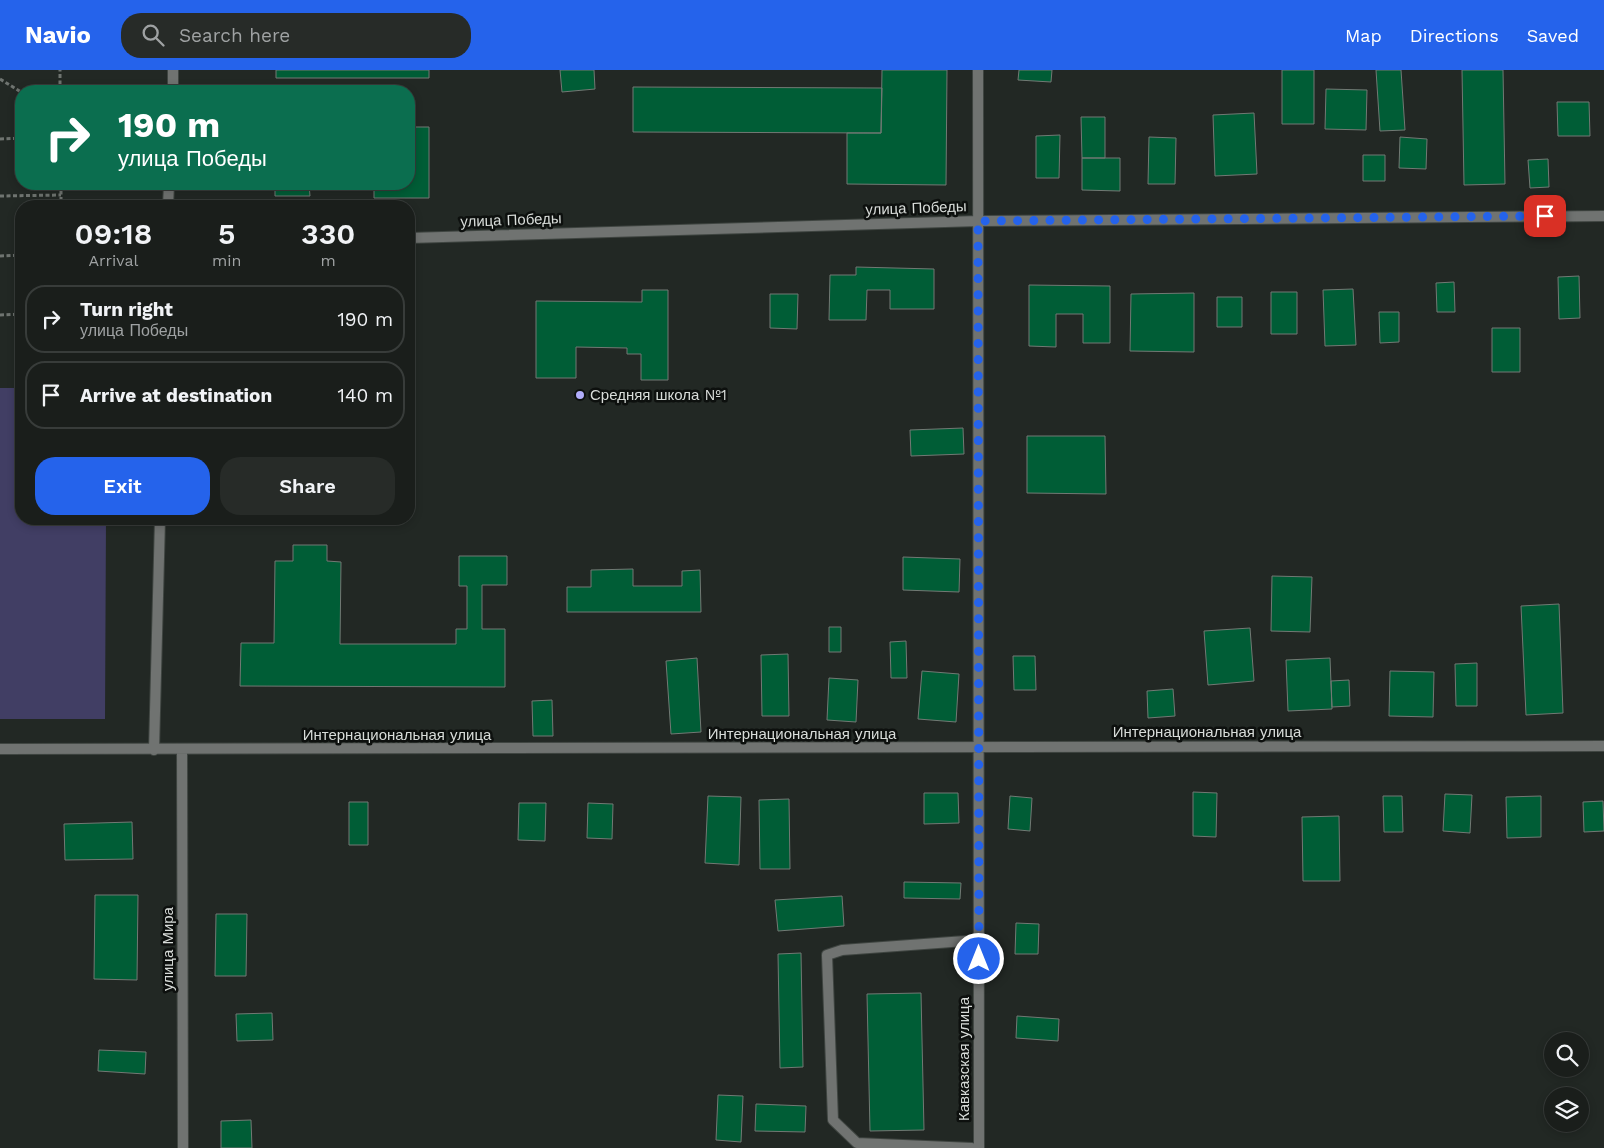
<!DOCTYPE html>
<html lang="en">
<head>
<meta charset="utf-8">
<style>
	:root { --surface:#1a1e1b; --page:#272b28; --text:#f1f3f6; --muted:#9fa2a3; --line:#383c3a; --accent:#2563eb }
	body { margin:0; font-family:"Work Sans",sans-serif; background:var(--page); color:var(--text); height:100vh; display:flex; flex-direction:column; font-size:19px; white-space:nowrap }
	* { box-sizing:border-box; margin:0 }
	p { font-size:16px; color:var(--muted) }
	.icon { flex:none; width:28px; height:28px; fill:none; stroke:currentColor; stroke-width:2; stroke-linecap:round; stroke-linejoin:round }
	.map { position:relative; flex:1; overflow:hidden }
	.details { position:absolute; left:15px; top:130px; width:400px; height:325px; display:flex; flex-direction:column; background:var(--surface); border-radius:20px; box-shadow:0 2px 8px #0003,0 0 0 1px var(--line) }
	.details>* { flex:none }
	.guide { position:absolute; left:15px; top:15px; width:400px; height:105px; border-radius:20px; box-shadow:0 2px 8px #0003,0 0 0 1px var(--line); background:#0b6e4f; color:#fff; overflow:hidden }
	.tools { position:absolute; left:1544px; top:962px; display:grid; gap:10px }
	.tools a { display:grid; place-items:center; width:45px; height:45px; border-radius:50%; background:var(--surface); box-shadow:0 2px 8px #0003,0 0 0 1px var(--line); font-size:25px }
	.pin { position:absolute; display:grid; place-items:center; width:42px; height:42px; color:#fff; margin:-21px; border-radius:10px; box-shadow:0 2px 8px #0006 }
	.me { position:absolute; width:55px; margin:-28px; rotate:0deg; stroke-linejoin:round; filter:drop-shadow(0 0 4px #0008) }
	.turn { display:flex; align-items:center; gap:18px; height:105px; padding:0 20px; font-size:22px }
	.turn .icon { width:65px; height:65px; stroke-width:2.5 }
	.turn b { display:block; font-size:35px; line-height:42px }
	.eta { display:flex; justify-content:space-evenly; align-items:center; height:85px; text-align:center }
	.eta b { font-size:30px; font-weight:600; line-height:35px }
	.primary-button { display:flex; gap:10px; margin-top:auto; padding:10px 20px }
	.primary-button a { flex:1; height:58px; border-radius:20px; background:var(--accent); color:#fff; font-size:20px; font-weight:600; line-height:58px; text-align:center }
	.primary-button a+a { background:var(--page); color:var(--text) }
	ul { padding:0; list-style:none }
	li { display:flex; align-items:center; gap:15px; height:68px; margin:0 10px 8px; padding:0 10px; border:2px solid var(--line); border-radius:20px }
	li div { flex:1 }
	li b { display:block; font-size:19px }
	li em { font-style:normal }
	header { display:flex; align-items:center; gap:30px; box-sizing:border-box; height:70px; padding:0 25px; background:var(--accent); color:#fff }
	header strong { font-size:24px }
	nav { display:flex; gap:28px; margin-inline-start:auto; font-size:18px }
	.search { width:350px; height:45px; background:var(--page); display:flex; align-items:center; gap:12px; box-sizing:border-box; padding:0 18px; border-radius:20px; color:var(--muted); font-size:19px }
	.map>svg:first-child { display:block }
</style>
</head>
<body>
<header>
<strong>Navio</strong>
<div class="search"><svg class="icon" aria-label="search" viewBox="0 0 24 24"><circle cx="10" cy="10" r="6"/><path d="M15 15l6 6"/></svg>Search here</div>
<nav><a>Map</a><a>Directions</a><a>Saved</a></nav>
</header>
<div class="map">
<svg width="1604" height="1078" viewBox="0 0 1604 1078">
	<rect width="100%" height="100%" fill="#222824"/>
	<path fill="#413e64" d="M0,318h21v131h85l-1,200h-105z"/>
	<path fill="#005d36" stroke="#727974" d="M276,0h153v8h-153z
		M560,0h34l1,19 -33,3z
		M882,0h65l-1,115 -99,-1v-51h34z
		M1019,0h33l-1,12 -33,-2z
		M1282,0h32v54h-32z
		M1376,0h25l4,60 -25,1z
		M1462,0h41l2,114 -41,1z
		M633,17l249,1 -1,45 -248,-1z
		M1326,19l41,1 -1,40 -41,-1z
		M1557,32h32l1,34h-32z
		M1254,43l3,61 -42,2 -2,-61z
		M1081,47h24v41h-23z
		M409,57h20v71h-55v-14h35z
		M1060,65l-1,43h-23v-42z
		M1149,67l27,1 -1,46h-27z
		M1400,67l27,2 -1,30 -27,-1z
		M1363,85h22v26h-22z
		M1082,88h38v33l-38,-1z
		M1548,89l1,28 -19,1 -2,-28z
		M275,114h34l1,12h-35z
		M856,197l78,2v40h-44v-19h-23l-1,30h-37l1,-45h26z
		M1579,206l1,42 -21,1 -1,-42z
		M1454,212l1,30h-18l-1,-29z
		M1029,215l81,1v57h-27v-29h-27v33l-27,-1z
		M1353,219l3,56 -31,1 -2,-56z
		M642,220h26v90h-27v-26h-14v-6l-51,-1v31h-40v-77l106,1z
		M1271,222h26v42h-26z
		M1194,223v59l-64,-1 1,-57z
		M770,224h28l-1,35 -27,-1z
		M1217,227h25v30h-25z
		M1379,242h20v30l-19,1z
		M1492,258h28v44h-28z
		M963,358l1,26 -53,2 -1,-26z
		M1027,366h78l1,58 -79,-1z
		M293,475h34v16l14,1 -1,82h116v-15h11v-43h-8v-30h48v29h-25v44h23v58l-265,-1 1,-43h33l1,-82h18z
		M903,487l57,2 -1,33 -56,-2z
		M633,499v17h49v-15l18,-1 1,42h-134v-25h24v-17z
		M1272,506l40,1 -2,55 -39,-1z
		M1559,534l4,109 -37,2 -5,-109z
		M829,557h12v25h-12z
		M1250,558l4,53 -46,4 -4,-54z
		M906,571l1,37h-16l-1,-36z
		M788,584l1,62h-27l-1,-61z
		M1013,586h22l1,34h-22z
		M697,588l4,74 -30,2 -5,-73z
		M1330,588l2,51 -44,2 -2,-51z
		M1477,593v43h-21l-1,-42z
		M922,601l37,3 -3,48 -38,-3z
		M1390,601l44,1 -1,45 -44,-1z
		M829,608l29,2 -2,42 -29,-2z
		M1349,610l1,26 -18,1 -1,-26z
		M1173,619l2,27 -27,2 -1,-27z
		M552,630l1,36h-20l-1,-35z
		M1193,722l24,1 -1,44 -23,-1z
		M924,723h34l1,30 -35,1z
		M1445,724l27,1 -2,38 -27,-2z
		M708,726l33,1 -2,68 -34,-2z
		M1010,726l22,2 -2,33 -22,-2z
		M1383,726h19l1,36h-19z
		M1541,726v41l-34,1 -1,-41z
		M789,729l1,70h-30l-1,-69z
		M1603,731l1,30 -20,1 -1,-30z
		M349,732h19v43h-19z
		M519,733h27l-1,38 -27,-1z
		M588,733l25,1 -1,35 -25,-1z
		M1339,746l1,65h-37l-1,-64z
		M132,752l1,37 -68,1 -1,-36z
		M904,812l57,1 -1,16 -56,-1z
		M95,825h43l-1,85 -43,-1z
		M842,826l2,30 -66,5 -3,-31z
		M216,844h31l-1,62h-31z
		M1016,853l23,1 -1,30h-23z
		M801,883l2,114 -23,1 -2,-114z
		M921,923l3,137 -54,1 -3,-137z
		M272,943l1,27 -36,1 -1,-27z
		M1017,946l42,3 -1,22 -42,-3z
		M99,980l47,2 -1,22 -47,-3z
		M718,1025l25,1 -2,46 -25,-2z
		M756,1034l50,2 -1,26 -50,-1z
		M251,1050l1,28h-31v-27z"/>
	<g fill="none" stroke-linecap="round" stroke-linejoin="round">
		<defs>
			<path id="lane" d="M972,1078l-115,-5 -24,-23 -6,-165 15,-5 137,-10"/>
			<path id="street" d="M978,0l1,1078
				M173,21v-21
				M168,136l1,-22
				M409,168l569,-17 626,-5
				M0,679l1604,-3
				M154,680l6,-231
				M182,680l1,398"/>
		</defs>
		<use href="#lane" stroke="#3f4541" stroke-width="12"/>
		<use href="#street" stroke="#3f4541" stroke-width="12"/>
		<path stroke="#6f7470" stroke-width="3" stroke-dasharray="4 2.5" stroke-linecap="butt" d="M0,9l21,13
			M60,21v-21
			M0,69l21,-1
			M61,114v22
			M0,126l61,-1
			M0,186l21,-1
			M0,245l21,-1"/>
		<use href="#lane" stroke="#707371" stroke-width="10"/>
		<use href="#street" stroke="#707371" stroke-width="10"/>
	</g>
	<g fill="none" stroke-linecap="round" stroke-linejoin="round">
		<path stroke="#2563eb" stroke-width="9" stroke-dasharray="0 16.2" d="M979,889l-1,-738 567,-5"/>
	</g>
	<circle fill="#b1adfa" stroke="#0d100e" stroke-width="2" cx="580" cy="325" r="5"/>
	<g text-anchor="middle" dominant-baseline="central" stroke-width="5" stroke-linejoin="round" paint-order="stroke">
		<g font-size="15" fill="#d8dcd9" stroke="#0d100e">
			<text transform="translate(916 138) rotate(-2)">улица Победы</text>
			<text transform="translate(511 150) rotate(-2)">улица Победы</text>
			<text x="1207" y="662">Интернациональная улица</text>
			<text x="802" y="664">Интернациональная улица</text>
			<text x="397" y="665">Интернациональная улица</text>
			<text transform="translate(168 879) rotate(-90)">улица Мира</text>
			<text transform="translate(964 989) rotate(-90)">Кавказская улица</text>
		</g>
		<g font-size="15" fill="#d8dcd9" stroke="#0d100e" text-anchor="start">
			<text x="590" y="325">Средняя школа №1</text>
		</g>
	</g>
</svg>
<div class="tools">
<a><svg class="icon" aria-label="search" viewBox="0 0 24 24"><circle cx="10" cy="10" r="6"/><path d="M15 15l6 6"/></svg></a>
<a><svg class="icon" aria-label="layers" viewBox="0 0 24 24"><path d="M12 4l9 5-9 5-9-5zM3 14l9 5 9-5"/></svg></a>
</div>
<div class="pin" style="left:1545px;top:146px;background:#d93025"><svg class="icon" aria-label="arrive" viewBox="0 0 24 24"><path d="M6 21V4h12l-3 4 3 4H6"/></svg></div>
<svg class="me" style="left:979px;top:889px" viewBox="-20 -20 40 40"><circle r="17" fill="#2563eb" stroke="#fff" stroke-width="3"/><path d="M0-11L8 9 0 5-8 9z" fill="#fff"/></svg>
<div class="guide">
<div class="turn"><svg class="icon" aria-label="right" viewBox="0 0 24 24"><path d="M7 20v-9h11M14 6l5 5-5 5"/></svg><div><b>190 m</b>улица Победы</div></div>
</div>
<section class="details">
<div class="eta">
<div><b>09:18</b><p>Arrival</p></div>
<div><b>5</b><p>min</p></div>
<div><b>330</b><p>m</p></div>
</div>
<ul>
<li><svg class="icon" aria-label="right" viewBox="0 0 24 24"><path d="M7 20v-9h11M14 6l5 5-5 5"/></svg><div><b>Turn right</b><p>улица Победы</p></div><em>190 m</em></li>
<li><svg class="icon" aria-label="arrive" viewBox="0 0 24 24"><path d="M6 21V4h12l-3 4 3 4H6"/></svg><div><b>Arrive at destination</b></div><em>140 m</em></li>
</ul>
<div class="primary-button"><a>Exit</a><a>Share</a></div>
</section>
</div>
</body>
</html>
